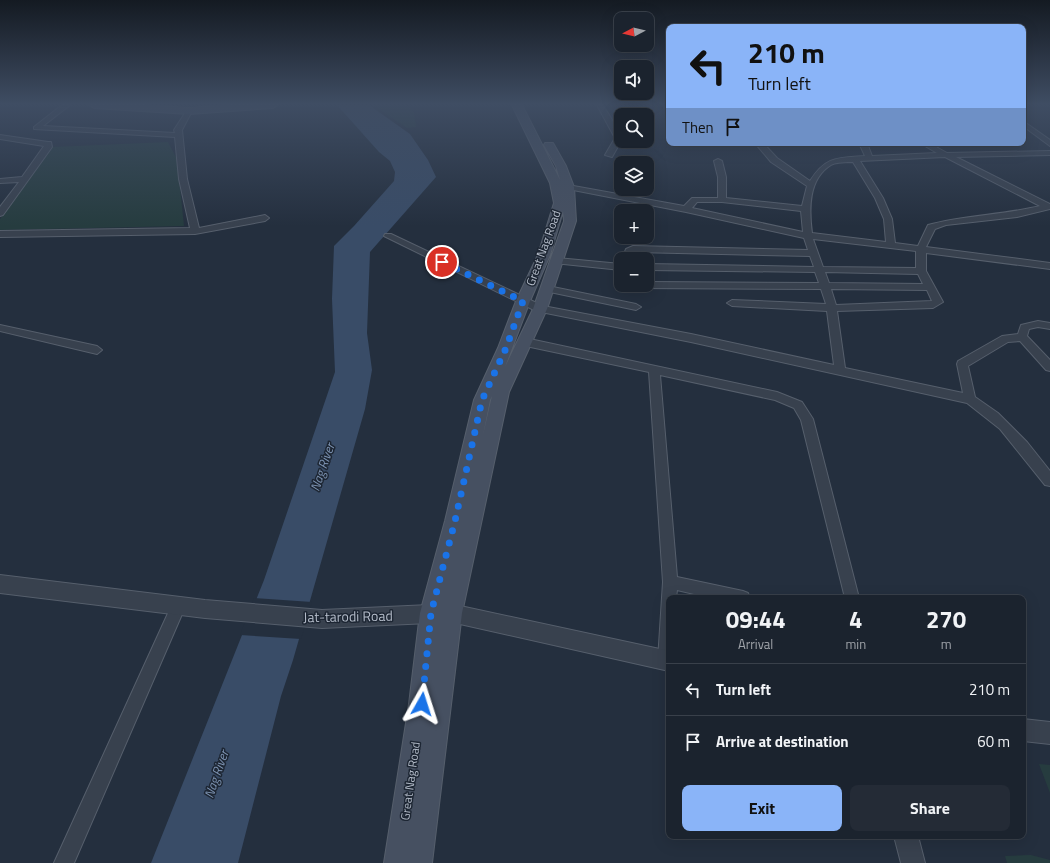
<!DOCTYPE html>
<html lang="en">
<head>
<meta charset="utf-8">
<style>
	:root { --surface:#1b232e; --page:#242b36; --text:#f1f3f6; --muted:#a0a4aa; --line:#39404a; --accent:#8ab4f8 }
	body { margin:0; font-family:"Titillium Web",sans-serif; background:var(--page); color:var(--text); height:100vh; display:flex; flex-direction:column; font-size:15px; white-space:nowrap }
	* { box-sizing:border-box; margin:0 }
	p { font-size:13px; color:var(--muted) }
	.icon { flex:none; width:22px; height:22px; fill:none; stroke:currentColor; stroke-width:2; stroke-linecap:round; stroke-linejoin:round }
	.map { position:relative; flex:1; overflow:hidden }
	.details { position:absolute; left:666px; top:595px; width:360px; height:244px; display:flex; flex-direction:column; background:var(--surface); border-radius:8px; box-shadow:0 4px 16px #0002,0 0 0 1px var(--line) }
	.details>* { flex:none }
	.banner { position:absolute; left:666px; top:24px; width:360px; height:122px; border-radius:8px; box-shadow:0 4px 16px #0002,0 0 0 1px var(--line); background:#8ab4f8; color:#111; overflow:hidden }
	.needle { width:26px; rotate:263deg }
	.buttons { position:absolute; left:614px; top:12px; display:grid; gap:8px }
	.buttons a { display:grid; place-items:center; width:40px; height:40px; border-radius:8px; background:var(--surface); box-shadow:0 4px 16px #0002,0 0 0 1px var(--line); font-size:20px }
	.pin { position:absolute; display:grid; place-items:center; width:34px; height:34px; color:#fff; margin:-17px; border:2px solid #fff; border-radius:50%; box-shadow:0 1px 4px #0007 }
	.me { position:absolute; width:44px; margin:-22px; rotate:6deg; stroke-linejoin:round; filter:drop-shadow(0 0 3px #0008) }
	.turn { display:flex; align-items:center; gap:14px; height:84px; padding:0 16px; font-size:18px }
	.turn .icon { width:52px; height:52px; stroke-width:2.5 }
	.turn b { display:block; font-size:28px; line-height:34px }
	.then { display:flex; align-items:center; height:38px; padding:0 16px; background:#0003; gap:8px; font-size:15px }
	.eta { display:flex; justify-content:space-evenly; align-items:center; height:68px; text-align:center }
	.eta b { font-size:24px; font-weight:700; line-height:28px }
	.button { display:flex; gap:8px; margin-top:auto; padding:8px 16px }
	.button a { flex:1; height:46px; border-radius:8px; background:var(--accent); color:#111; font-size:16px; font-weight:700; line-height:46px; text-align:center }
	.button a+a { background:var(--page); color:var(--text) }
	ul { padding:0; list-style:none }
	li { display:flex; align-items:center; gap:12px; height:52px; padding:0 16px; border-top:1px solid var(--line) }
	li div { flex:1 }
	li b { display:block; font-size:15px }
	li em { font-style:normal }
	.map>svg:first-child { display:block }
</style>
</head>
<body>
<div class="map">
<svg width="1050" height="863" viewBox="0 0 1050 863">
	<rect width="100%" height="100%" fill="#242f3e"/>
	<path fill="#263c3f" d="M373,105h34l7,7 2,15 -9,1z
		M168,142l9,17 7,67 -184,4v-11l51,-72z
		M1039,764l11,1v28z
		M1031,855l19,5v3h-43l-2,-7z"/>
	<path fill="#394c67" d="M337,105h32l41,29 18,26 8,17 -66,75 -3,81 5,37 -7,39 -72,251 -12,36 -43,167h-87l113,-283 71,-208 -3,-73 2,-53 20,-20 40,-45 1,-9 -5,-11 -11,-9z"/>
	<path fill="#242f3e" d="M254,598l58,4 -11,37 -61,-4z"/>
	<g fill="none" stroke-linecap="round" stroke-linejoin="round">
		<defs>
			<path id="minor" d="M62,105h8l-27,21 132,7 -1,-3 13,-20h4l1,1 -10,19 5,49 12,49 66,-13 4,3 -4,3 -70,13 -195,3v-6l190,-3 -11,-49 -4,-42 -141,-8v-2z
				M597,105h6l18,30v6l-9,16 -7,-2 10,-17z
				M1023,121l27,19v6l-27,-20z
				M0,135l48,7h3l1,5 -49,68 -3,1v-9l19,-25 -19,1v-4l22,-2 22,-31 -44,-7z
				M755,143h8l14,15 33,23c16,-25 27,-23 55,-25l-6,-13h8l5,13 65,-3 -17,-10h9l18,10 103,-2v4l-94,2 94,47v5l-33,8 -71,8 -11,4 -9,18 124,16v6l-124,-16v18l17,31 -10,6 -96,3 8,57 118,25 -6,-29 1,-3 44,-25 16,-2 3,-9 17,-4 12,2v6l-12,-2 -9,2 -2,7 23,24v11l-4,-1 -26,-29 -12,1 -40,24 7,31 23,16 29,29 23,29v15l-5,-1 -45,-56 -33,-26 -276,-61 -155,-31 -152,-75 1,-2h6l152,72 148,28 143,31 -7,-54 -95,-5 -5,-3 5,-3 94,4 -5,-15 -185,-1 -5,-3h16v-3l172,1 -4,-11 -168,-2v-6l167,3 -4,-11 -175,-4 -3,7h-10l4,-10 7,-3 175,4 -4,-12 -118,-26 -118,-23 -4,-2 4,-2 116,21 8,-8h26v-21l-4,-16 4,-2 4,2 4,16v21l76,8 5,-20 -36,-24zM945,157l95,49c-37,9 -75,9 -112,19l-10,21 -23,-3 -3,-24 -9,-21 -23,-37zM853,162l22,36 9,21 2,23 -74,-9c-3,-23 -4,-54 19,-68 5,-3 16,-3 22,-3zM697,202h25l79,9 2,21 -111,-24zM813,239l103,12v17l-93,-1zM825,272l93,2 5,10 -94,-1zM831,289l96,1 5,11 -96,4z
				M557,258l64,6v6l-67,-7v-4z
				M548,286l88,18 5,3 -5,3 -91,-19 -2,-2z
				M0,325l97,21 5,4 -5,4 -97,-23z
				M525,338l252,54 25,10 11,17 46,179h-14l-44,-178 -7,-12 -19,-8 -115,-25 17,202 66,14 5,2 2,5h-39l-34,-8 -1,8h-7v69l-3,1 -6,-2 -2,-6 5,-78 -14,-210 -128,-27 -1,-3 1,-3z
				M179,598l5,2 2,5 -112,258h-20l120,-263z"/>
			<path id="tertiary" d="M0,575l205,25 117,10 129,-6 218,47v20l-218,-49 -129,6 -117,-10 -205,-25z
				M1023,719l27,3v22l-27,-3z
				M894,836h24l7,27h-24z"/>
			<path id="secondary" d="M89,105h55l45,3 40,-3h49l-5,3 -84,6 -95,-6z
				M512,105h10l38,75 -4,-14 -12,-21 1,-2h8l13,23 8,21 2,34 -29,88 -38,83 -47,221 -30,250h-48l25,-159 11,-91 25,-92 29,-121 24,-52 18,-47 22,-46 16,-52 -4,-20zM563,211l1,10 -31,88 -28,58 25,-66 20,-46zM492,396l-9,39 7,-35z"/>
		</defs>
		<use href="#minor" stroke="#565f6c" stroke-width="2"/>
		<use href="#tertiary" stroke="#565f6c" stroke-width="2"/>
		<use href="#secondary" stroke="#565f6c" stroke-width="2"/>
		<use href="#minor" fill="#38414e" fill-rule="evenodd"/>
		<use href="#tertiary" fill="#38414e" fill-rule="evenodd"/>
		<use href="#secondary" fill="#465061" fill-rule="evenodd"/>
	</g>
	<linearGradient id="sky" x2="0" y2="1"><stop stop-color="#141a22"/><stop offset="0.46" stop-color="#3f4d63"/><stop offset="1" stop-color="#3f4d63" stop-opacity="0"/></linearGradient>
	<rect width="1050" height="226" fill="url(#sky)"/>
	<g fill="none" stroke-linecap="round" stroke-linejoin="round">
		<path stroke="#1a73e8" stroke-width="7" stroke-dasharray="0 12.6" d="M422,704l9,-91 24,-92 27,-121 24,-52 17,-47 -81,-39"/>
	</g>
	<g text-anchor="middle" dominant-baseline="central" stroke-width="3" stroke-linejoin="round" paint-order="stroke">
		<g font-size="12" fill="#b4bcc9" stroke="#1d2633">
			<text transform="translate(543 248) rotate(-70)">Great Nag Road</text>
			<text transform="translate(410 781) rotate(-82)">Great Nag Road</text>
		</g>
		<g font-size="13" font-style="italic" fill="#7c92b1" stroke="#1d2633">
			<text transform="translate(322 467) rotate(-71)">Nag River</text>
			<text transform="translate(216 774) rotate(-71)">Nag River</text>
		</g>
		<g font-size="14" fill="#b4bcc9" stroke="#1d2633">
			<text transform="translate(348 616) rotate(-1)">Jat-tarodi Road</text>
		</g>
	</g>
</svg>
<div class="buttons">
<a><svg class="needle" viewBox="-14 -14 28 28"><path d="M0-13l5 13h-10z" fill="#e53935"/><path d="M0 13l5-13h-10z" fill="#a0a4aa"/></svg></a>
<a><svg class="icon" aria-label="sound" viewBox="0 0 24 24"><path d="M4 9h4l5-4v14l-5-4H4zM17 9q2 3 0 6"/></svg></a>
<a><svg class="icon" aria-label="search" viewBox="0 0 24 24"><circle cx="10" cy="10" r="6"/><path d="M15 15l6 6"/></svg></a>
<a><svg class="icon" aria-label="layers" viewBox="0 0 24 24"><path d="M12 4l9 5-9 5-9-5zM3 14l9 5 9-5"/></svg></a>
<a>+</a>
<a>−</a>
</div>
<div class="pin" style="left:442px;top:262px;background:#d93025"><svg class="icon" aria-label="arrive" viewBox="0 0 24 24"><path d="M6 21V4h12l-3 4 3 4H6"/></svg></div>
<svg class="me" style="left:422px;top:704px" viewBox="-20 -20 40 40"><path d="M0-17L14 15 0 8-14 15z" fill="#1a73e8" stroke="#fff" stroke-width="4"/></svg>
<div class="banner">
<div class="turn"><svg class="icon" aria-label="left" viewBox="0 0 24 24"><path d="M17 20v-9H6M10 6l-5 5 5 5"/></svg><div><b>210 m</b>Turn left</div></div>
<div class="then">Then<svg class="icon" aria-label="arrive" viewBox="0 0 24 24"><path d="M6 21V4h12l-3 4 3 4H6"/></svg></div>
</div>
<section class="details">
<div class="eta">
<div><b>09:44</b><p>Arrival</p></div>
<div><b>4</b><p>min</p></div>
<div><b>270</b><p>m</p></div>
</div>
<ul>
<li><svg class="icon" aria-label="left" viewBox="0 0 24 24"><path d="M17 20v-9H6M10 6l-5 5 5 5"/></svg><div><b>Turn left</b></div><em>210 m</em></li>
<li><svg class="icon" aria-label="arrive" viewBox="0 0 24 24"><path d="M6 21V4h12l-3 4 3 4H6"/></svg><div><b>Arrive at destination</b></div><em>60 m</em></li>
</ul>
<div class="button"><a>Exit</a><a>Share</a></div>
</section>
</div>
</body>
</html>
